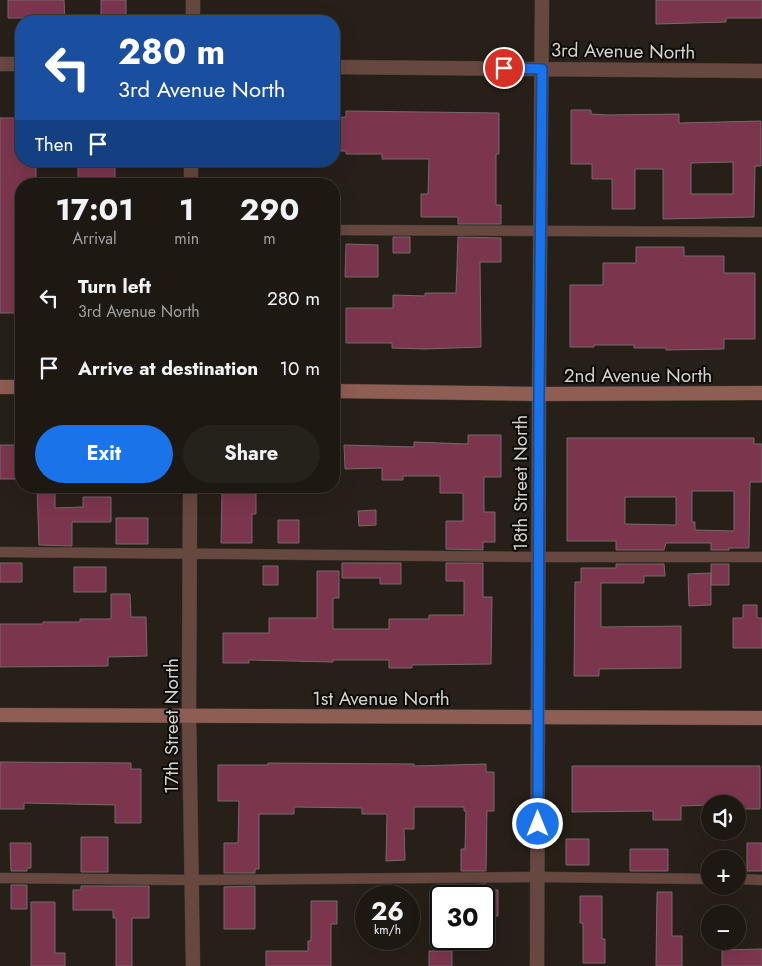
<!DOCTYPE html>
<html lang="en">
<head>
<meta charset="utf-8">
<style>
	:root { --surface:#1d1812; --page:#25211b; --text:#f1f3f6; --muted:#a0a09f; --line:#3b3732; --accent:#1a73e8 }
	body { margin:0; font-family:Jost,sans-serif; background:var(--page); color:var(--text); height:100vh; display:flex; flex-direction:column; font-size:19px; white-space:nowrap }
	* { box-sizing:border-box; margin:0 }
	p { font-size:16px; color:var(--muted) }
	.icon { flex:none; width:28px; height:28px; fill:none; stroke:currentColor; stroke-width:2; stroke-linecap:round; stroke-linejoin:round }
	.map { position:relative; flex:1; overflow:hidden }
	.drawer { position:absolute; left:15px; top:178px; width:325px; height:315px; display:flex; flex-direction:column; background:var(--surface); border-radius:20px; box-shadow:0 5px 20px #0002,0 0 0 1px var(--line) }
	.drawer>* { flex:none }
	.top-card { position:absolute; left:15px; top:15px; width:325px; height:152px; border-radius:20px; box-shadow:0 5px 20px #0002,0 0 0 1px var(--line); background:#1a4fa0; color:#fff; overflow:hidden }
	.buttons { position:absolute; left:701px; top:795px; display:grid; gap:10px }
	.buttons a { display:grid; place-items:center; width:45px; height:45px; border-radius:50%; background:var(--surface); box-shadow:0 5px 20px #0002,0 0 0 1px var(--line); font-size:25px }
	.speed { position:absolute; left:355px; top:885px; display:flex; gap:10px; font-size:25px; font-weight:700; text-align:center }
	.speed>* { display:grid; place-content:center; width:65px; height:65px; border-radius:50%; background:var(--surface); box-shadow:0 5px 20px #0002,0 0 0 1px var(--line); line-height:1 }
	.speed small { font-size:12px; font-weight:400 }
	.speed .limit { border:2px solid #111; border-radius:8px; background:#fff; color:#111 }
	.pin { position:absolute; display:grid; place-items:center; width:42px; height:42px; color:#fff; margin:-21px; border:2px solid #fff; border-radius:50%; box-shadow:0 1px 5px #0007 }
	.me { position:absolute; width:55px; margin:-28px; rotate:0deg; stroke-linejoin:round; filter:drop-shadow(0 0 4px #0008) }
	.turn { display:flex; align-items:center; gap:18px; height:105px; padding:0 20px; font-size:22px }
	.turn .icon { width:65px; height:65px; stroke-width:2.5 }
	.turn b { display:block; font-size:35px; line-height:42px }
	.then { display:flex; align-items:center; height:48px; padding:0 20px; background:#0003; gap:10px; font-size:19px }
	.eta { display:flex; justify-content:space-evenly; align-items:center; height:85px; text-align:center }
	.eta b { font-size:30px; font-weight:700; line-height:35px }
	.cta { display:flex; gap:10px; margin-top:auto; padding:10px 20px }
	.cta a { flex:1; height:58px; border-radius:30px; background:var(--accent); color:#fff; font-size:20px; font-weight:700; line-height:58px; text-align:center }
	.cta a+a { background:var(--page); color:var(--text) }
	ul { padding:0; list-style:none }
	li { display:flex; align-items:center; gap:15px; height:70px; padding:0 20px }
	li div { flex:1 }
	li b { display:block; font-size:19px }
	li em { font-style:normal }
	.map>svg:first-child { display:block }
</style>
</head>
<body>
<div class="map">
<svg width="762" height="966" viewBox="0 0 762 966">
	<rect width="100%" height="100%" fill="#272018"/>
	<path fill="#7b364e" stroke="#76696c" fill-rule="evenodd" d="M8,0h56l1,21h-27v-3h-30z
		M101,0h25v17h-25z
		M656,0h106v18h-36v4l-70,2z
		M571,110h20v4l17,1 71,-1v9l82,-2v45h-6l-1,51 -91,2v-50h-28v40h-23v-30h-20v-15h-21zM733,162v32h-42v-31z
		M346,111l153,2v41h-3v51h5v19h-43v-7h-37v-23h7l1,-35h-47v-5h-36v-3h-12v-33l12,-1z
		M0,118h21v43h15v23h-15v129h-21z
		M78,161h37v23h-37z
		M393,237h17v16h-17z
		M458,237l43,1v24h-21l1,85 -56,2 -33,-1v-5h-46v-35h47v-13l32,1v-3h31z
		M346,244l32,1v32h-33z
		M636,247h48v9h40v17h31v66h-31v10l-58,1v-2h-32v-3h-40v2h-24v-62h33v-22h33z
		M468,435h33v42h-17v35h11v30h-12v8l-37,-1v-28h17v-28h-23v-17h-37v4h-21v-12l-37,1 -1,-24 70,2v-5l54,2z
		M567,438h187v6h8v38h-12l-1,66h-20v2h-18v-7h-45l-2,7h-48v-9h-49zM692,491h42v40l-39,-1v-8h-3zM625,497h51v28l-51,-1z
		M0,445h21v34h-21z
		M37,486h18v22l28,-1v-10h28v25h-39v24l-33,-1z
		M222,491h34v23h-4v29h-31z
		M376,510v15l-17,1 -1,-15z
		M116,518h32v26h-32z
		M278,520h21v23h-21z
		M0,563h22v19h-22z
		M342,563h59v21h-21v-6h-38z
		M446,563h37v34h9l-1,67 -79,1v3h-23v-8h-56v2l-84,-2v3h-26v-30h46v-15h48v-47h22v27h-6v31h56v-10h40v-4h35v-34h-18z
		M616,564h48l1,12h-21v7h-43v44l80,-1v42l-82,1v7h-25l1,-94h6v-14h35z
		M711,564h18v21h-18z
		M263,566h15v19h-15z
		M74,567h32v25h-32z
		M711,573v32l-22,1 -1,-32z
		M111,594h19l1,23h15l1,39 -39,1v9l-108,1v-43h43v-2h37v-3h31z
		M743,605h14v13h5v30h-29v-30h10z
		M0,762l131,1v6h10v54h-26v-18l-91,-2v6h-24z
		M268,763l146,1v2l72,-2v8h8v39h-7l-1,60h-25v-22h4l1,-38h-2v-4h-50v22h-10l1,31 -19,1 1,-47h-25v-6l-68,-1v7h-35v55h-4v4h-31v-30h14l1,-42h-21v-36h50z
		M572,766h188v43h-22v-5l-57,2v14h-28v-9l-81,1z
		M81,837h27v35h-27z
		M566,839h23v26h-23z
		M10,843h21v25h-4v3h-16z
		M747,843h15v28h-15z
		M630,849h38v22h-38z
		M486,884v6h12v26h-14v-20h-23v-11z
		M11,885h16v24h-16z
		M81,886h68v32h-17v48h-16v-48h-3v-8h-40v-20h8z
		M255,886v43h-31v-42z
		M657,892h15v44h10v30h-26z
		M580,896h22v43h3v24h-22v-40h-3z
		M311,901h26v23h-6v42h-65v-15h42v-10h3z
		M31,902h24v51h10v13h-34z
		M762,949v17h-40v-16z
		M429,951h23v15h-23z"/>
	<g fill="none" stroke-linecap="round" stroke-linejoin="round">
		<defs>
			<path id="service" d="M334,230l428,2
				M0,552l539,5h223
				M0,878l192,2 346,-3 172,2
				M738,879l24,1"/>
			<path id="minor" d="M193,0v21
				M0,64h21
				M334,67l428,4
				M191,184v-23
				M190,486l-1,230 4,250
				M537,966l2,-572 3,-394"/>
			<path id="secondary" d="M0,387h21
				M334,391l205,3 223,-1
				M0,715l762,3"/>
		</defs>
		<use href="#service" stroke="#433c35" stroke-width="11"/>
		<use href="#minor" stroke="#433c35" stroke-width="15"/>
		<use href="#secondary" stroke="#433c35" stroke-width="15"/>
		<use href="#service" stroke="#674841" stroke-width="10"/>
		<use href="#minor" stroke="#674841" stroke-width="14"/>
		<use href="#secondary" stroke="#8e5d53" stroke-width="14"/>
	</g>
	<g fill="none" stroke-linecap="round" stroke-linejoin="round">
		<defs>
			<path id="route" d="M504,68l38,1 -3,325 -1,430"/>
		</defs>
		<use href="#route" stroke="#114b97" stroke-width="12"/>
		<use href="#route" stroke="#1a73e8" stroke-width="9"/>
	</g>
	<g text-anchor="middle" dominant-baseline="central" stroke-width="4" stroke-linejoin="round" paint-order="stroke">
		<g font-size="19" fill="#d6d2cc" stroke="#0d0b07">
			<text transform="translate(623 51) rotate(1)">3rd Avenue North</text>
			<text x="638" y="375">2nd Avenue North</text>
			<text transform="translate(520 483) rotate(-90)">18th Street North</text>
			<text x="381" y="698">1st Avenue North</text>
			<text transform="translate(171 726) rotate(-90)">17th Street North</text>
		</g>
	</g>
</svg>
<div class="buttons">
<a><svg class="icon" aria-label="sound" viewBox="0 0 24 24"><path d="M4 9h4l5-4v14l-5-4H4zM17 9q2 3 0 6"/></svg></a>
<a>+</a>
<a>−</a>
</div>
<div class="speed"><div>26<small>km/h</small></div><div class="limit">30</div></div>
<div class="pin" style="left:504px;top:68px;background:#d93025"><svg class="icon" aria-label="arrive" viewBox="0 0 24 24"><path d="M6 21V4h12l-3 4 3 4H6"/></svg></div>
<svg class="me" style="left:538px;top:824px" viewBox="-20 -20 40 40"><circle r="17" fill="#1a73e8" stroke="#fff" stroke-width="3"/><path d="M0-11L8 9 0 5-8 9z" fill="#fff"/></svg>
<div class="top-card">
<div class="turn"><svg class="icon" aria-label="left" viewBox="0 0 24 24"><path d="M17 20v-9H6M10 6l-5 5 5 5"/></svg><div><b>280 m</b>3rd Avenue North</div></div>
<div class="then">Then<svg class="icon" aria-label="arrive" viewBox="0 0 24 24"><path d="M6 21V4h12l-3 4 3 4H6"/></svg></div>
</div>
<section class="drawer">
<div class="eta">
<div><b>17:01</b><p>Arrival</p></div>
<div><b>1</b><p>min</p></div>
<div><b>290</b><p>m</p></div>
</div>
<ul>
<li><svg class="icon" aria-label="left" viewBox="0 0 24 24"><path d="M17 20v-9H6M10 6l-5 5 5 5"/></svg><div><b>Turn left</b><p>3rd Avenue North</p></div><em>280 m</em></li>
<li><svg class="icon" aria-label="arrive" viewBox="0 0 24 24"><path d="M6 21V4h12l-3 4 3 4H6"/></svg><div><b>Arrive at destination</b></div><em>10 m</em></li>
</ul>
<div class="cta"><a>Exit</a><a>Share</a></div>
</section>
</div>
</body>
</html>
